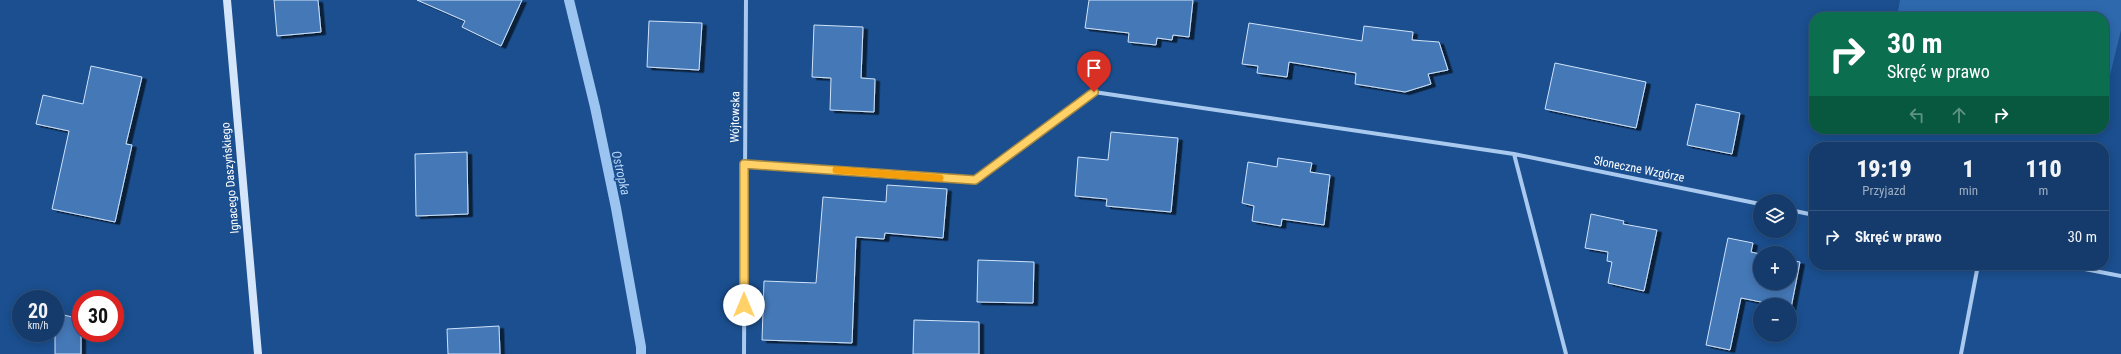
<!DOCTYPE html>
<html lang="pl">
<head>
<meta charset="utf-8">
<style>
	:root { --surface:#143b6b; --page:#214673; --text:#f1f3f6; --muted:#9dadc1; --line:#33557e }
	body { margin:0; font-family:"Roboto Condensed",sans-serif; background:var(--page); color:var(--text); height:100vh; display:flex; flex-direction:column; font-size:15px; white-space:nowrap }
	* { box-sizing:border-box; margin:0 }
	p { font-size:13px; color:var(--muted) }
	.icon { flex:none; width:22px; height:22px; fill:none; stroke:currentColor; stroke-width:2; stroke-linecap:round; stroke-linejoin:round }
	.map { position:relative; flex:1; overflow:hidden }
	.drawer { position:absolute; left:1809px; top:142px; width:300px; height:128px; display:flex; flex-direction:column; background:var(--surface); border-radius:16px; box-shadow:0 2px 10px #0003,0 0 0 1px var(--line) }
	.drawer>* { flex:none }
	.hud { position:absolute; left:1809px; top:12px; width:300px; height:122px; border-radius:16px; box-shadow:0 2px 10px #0003,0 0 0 1px var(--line); background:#0b6e4f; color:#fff; overflow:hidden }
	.tools { position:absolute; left:1753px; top:194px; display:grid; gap:8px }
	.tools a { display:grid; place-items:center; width:44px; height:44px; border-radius:50%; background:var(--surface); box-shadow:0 2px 10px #0003,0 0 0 1px var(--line); font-size:20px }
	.speed { position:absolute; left:12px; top:290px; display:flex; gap:8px; font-size:20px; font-weight:700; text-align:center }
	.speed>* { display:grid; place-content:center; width:52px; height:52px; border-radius:50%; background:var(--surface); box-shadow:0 2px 10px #0003,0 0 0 1px var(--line); line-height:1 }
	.speed small { font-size:10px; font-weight:400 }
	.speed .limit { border:6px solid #d22; background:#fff; color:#111 }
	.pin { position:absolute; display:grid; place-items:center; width:34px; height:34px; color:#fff; margin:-41px -17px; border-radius:50% 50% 50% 0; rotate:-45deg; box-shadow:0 0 4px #0007 }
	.pin .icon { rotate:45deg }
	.me { position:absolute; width:44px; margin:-22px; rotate:0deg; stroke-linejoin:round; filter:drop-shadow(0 0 3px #0008) }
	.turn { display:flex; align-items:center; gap:14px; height:84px; padding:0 12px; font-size:18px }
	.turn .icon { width:52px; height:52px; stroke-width:2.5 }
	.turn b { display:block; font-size:28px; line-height:34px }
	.lanes { display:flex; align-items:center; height:38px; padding:0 12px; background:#0003; justify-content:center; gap:20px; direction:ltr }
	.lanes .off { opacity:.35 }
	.eta { display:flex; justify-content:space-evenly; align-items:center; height:68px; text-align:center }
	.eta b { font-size:24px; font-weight:800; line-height:28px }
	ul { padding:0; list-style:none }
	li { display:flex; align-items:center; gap:12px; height:52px; padding:0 12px; border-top:1px solid var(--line) }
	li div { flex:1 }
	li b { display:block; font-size:15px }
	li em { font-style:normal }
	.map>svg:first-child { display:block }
</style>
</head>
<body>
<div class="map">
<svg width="2121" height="354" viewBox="0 0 2121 354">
	<defs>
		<filter id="shadow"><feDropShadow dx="4.5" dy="2.5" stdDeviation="0" flood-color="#0009"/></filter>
	</defs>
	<rect width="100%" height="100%" fill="#1b4f8f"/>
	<path fill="#2e69ad" d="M1900,0h221v30l-17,70v-83h-207z"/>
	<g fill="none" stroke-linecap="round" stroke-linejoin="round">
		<path stroke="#9cc4f0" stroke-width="10" d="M569,0l26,107 21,101 25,139v7"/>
	</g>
	<path fill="#4478b7" stroke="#cfe3fa" filter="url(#shadow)" d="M274,0h44l3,32 -44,4z
		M417,0h105l-21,46 -39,-19 3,-6z
		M1089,0h104l-4,37 -16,-2 -1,5 -15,-2 -1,7 -28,-3 1,-9 -44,-5z
		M649,21l53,2 -3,47 -52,-3z
		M1249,23l113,18 2,-15 49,6 -1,8 27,2 9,28 -20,4 3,10 -26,8 -50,-8 1,-11 -67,-11 -2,15 -30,-4 1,-7 -16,-2z
		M814,25l49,2 -2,51 14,1 -1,33 -44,-2 1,-32 -19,-1z
		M1555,63l91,19 -10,46 -91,-19z
		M91,66l51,11 -16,67 6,1 -17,77 -63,-13 17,-78 -33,-7 7,-29 40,9z
		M1696,104l44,9 -8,41 -45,-9z
		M1111,132l67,6 -7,74 -65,-6 1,-7 -32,-3 3,-39 30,3z
		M467,152l1,62 -52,2 -1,-62z
		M1278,158l34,5 -2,9 20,3 -6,50 -42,-6 -1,7 -29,-5 2,-15 -12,-3 6,-41 29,5z
		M887,185l60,4 -4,49 -58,-5 -1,6 -28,-2 -4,106 -90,-3 2,-59 52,2 7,-86 63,5z
		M1591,214l33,7 -1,3 34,6 -13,61 -36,-8 4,-21 -5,-1 1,-9 -23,-4z
		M1728,238l25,5 -2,9 9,2v29h30v-23l10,2 -9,46 -1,-3h-14l-35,-7 -11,52 -24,-5z
		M978,260l56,2 -1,41 -56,-1z
		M55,313l26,6v35h-26z
		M914,320l65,2v32h-66z
		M499,326l1,28h-52l-1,-25z"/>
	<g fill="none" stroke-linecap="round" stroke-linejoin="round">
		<path stroke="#a9c9ee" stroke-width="4" d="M1514,154l52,200
			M744,164l231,16 119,-88 420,62 246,50
			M1790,210l24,5
			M2064,265l57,11
			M744,354l2,-354
			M1961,354l17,-89"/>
		<path stroke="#d6e6fa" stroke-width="8" d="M227,0l31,354"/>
	</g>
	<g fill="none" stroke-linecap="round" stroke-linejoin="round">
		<defs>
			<path id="route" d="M744,305v-141l231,16 119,-88"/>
		</defs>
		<use href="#route" stroke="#a68842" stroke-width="10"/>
		<use href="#route" stroke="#ffd166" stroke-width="7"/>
		<path stroke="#f59e0b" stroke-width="7" d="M836,170l104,8"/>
	</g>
	<g text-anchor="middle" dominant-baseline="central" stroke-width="3" stroke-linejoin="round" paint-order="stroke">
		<g font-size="12" fill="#fff" stroke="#1b4f8f">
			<text transform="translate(735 117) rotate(-89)">Wójtowska</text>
			<text transform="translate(1639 169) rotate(11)">Słoneczne Wzgórze</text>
			<text transform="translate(230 178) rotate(-95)">Ignacego Daszyńskiego</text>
		</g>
		<g font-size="13" font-style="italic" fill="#b5d3f5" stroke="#1b4f8f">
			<text transform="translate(621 173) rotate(77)">Ostropka</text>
		</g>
	</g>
</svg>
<div class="tools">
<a><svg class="icon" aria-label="layers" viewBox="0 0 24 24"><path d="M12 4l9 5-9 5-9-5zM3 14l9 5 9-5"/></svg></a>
<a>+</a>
<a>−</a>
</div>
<div class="speed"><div>20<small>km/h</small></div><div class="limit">30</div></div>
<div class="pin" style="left:1094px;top:92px;background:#d93025"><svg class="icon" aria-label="arrive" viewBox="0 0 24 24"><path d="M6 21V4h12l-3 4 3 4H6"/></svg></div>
<svg class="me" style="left:744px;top:305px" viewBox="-20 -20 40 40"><circle r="19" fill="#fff"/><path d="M0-13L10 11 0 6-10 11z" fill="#ffd166"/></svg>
<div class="hud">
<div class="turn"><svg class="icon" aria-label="right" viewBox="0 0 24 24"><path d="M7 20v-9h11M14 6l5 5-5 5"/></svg><div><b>30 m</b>Skręć w prawo</div></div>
<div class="lanes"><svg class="icon off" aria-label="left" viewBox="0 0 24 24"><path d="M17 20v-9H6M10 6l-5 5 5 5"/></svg><svg class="icon off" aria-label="ahead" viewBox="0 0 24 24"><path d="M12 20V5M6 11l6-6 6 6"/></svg><svg class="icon" aria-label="right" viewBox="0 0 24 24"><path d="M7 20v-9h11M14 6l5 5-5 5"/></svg></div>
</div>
<section class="drawer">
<div class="eta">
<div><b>19:19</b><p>Przyjazd</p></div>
<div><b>1</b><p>min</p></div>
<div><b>110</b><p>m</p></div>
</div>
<ul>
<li><svg class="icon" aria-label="right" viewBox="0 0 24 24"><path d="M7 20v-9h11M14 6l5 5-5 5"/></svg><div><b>Skręć w prawo</b></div><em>30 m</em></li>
</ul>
</section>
</div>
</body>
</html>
